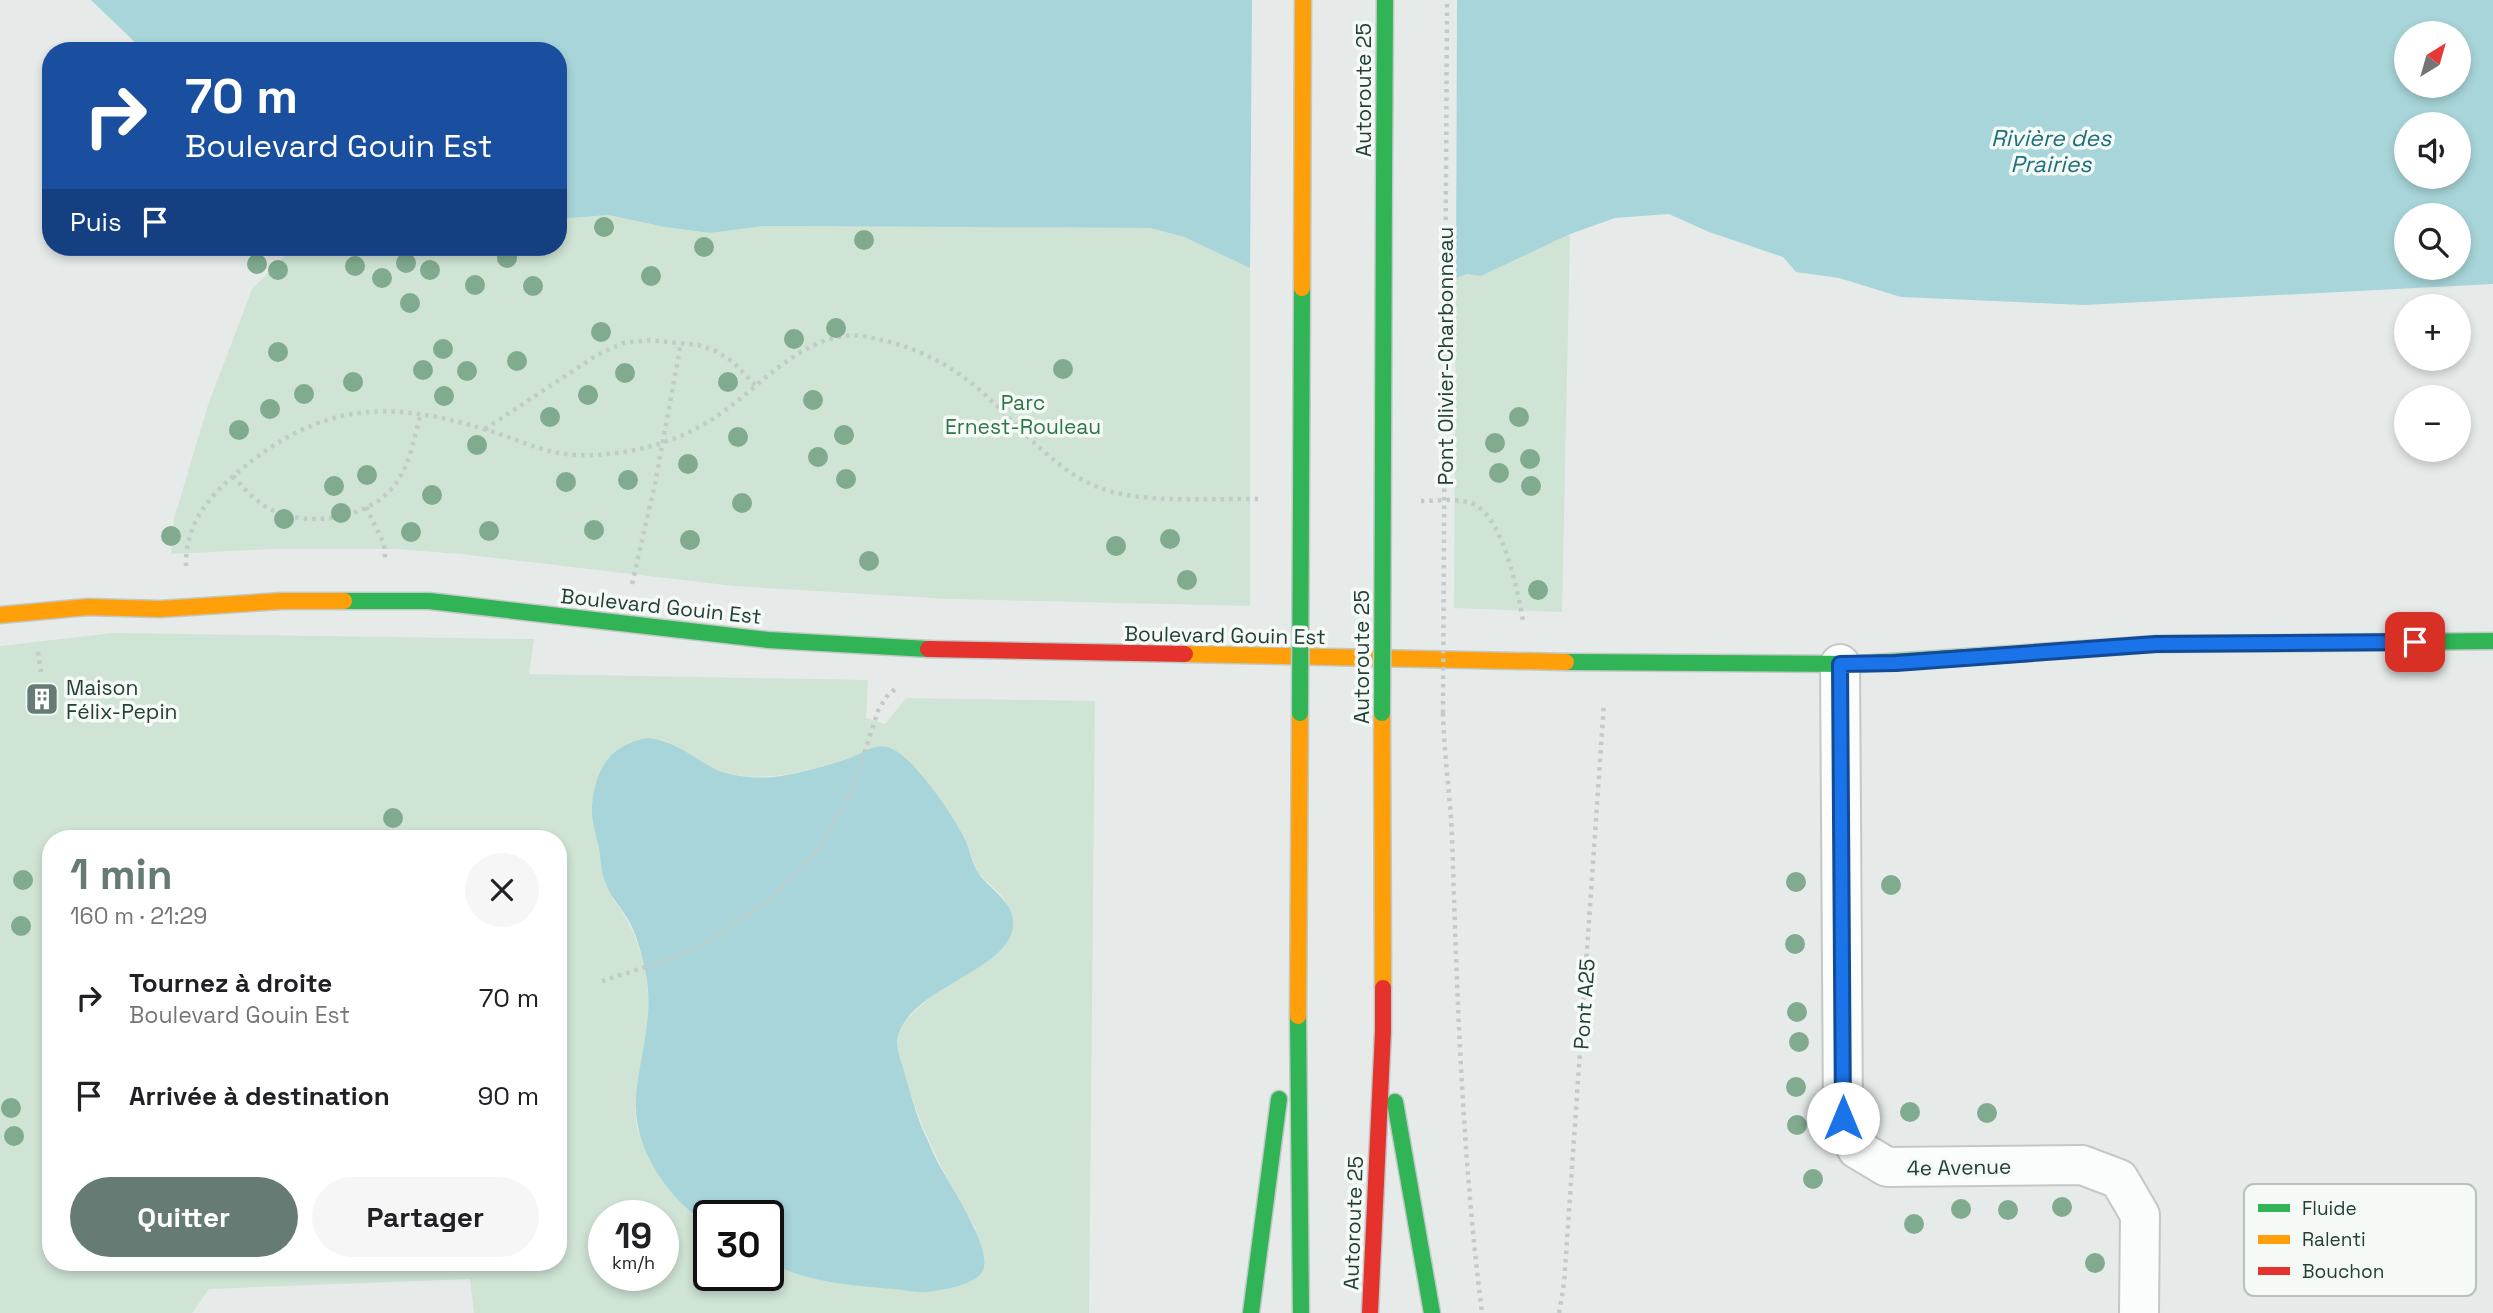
<!DOCTYPE html>
<html lang="fr">
<head>
<meta charset="utf-8">
<style>
	:root { --surface:#fff; --page:#f6f6f6; --text:#202124; --muted:#757577; --accent:#677b75 }
	body { margin:0; font-family:"Space Grotesk",sans-serif; background:var(--page); color:var(--text); height:100vh; display:flex; flex-direction:column; font-size:26px; white-space:nowrap }
	* { box-sizing:border-box; margin:0 }
	p { font-size:23px; color:var(--muted) }
	.icon { flex:none; width:38px; height:38px; fill:none; stroke:currentColor; stroke-width:2; stroke-linecap:round; stroke-linejoin:round }
	.map { position:relative; flex:1; overflow:hidden }
	.sheet { position:absolute; left:42px; top:830px; width:525px; height:441px; display:flex; flex-direction:column; background:var(--surface); border-radius:28px; box-shadow:0 4px 10px #0003 }
	.sheet>* { flex:none }
	.guide { position:absolute; left:42px; top:42px; width:525px; height:214px; border-radius:28px; box-shadow:0 4px 10px #0003; background:#1a4fa0; color:#fff; overflow:hidden }
	.needle { width:46px; rotate:37deg }
	.tools { position:absolute; left:2394px; top:21px; display:grid; gap:14px }
	.tools a { display:grid; place-items:center; width:77px; height:77px; border-radius:50%; background:var(--surface); box-shadow:0 4px 10px #0003; font-size:35px }
	.speed { position:absolute; left:588px; top:1200px; display:flex; gap:14px; font-size:35px; font-weight:700; text-align:center }
	.speed>* { display:grid; place-content:center; width:91px; height:91px; border-radius:50%; background:var(--surface); box-shadow:0 4px 10px #0003; line-height:1 }
	.speed small { font-size:18px; font-weight:400 }
	.speed .limit { border:4px solid #111; border-radius:10px; background:#fff; color:#111 }
	.pin { position:absolute; display:grid; place-items:center; width:60px; height:60px; color:#fff; margin:-30px; border-radius:14px; box-shadow:0 4px 10px #0006 }
	.me { position:absolute; width:77px; margin:-38px; rotate:0deg; stroke-linejoin:round; filter:drop-shadow(0 0 5px #0008) }
	.turn { display:flex; align-items:center; gap:24px; height:147px; padding:0 28px; font-size:32px }
	.turn .icon { width:91px; height:91px; stroke-width:2.5 }
	.turn b { display:block; font-size:49px; line-height:60px }
	.then { display:flex; align-items:center; height:66px; padding:0 28px; background:#0003; gap:14px; font-size:26px }
	.round { display:grid; place-items:center; flex:none; width:74px; height:74px; border-radius:37px; background:var(--page) }
	.head { display:flex; align-items:center; justify-content:space-between; height:119px; padding:0 28px }
	h1 { font-size:42px; font-weight:700; line-height:52px; color:var(--accent) }
	.button { display:flex; gap:14px; margin-top:auto; padding:14px 28px }
	.button a { flex:1; height:80px; border-radius:42px; background:var(--accent); color:#fff; font-size:28px; font-weight:700; line-height:80px; text-align:center }
	.button a+a { background:var(--page); color:var(--text) }
	ul { padding:0; list-style:none }
	li { display:flex; align-items:center; gap:21px; height:98px; padding:0 28px }
	li div { flex:1 }
	li b { display:block; font-size:26px }
	li em { font-style:normal }
	.map>svg:first-child { display:block }
</style>
</head>
<body>
<div class="map">
<svg width="2493" height="1313" viewBox="0 0 2493 1313">
	<rect width="100%" height="100%" fill="#e6ebe9"/>
	<path fill="#cfe4d5" fill-rule="evenodd" d="M608,215l57,12 45,6 54,-7 386,2 34,9 66,31v338l-302,-7 -214,-13 -273,-32 -65,-5h-124l-101,5 3,-35 34,-114 44,-116 42,-42h264v-28z
		M1570,234l-8,378 -108,-4 2,-330 11,-4 14,2z
		M113,633l421,6 -5,35 339,6 -2,38 19,6 21,-26 189,3 -6,612h-615l-4,-34 -261,10 -17,24h-192v-667zM660,739c21,7 37,24 57,31 57,20 116,-9 170,-23l15,9 18,16 10,14 34,50 14,37 25,24 8,17 1,16 -93,77c-8,8 -20,19 -21,31 -2,12 4,26 7,38 16,55 42,104 71,153l-110,58 -54,-10 -30,-8 -14,-7v14h-59v-49c-7,-5 -16,-10 -21,-17 -9,-9 -49,-73 -51,-83 -5,-30 6,-60 10,-90 6,-49 -4,-100 -34,-138zM51,838h507v424h-507zM604,1216h59v60h-59z"/>
	<path fill="#a8d5d9" fill-rule="evenodd" d="M91,0h2402v284l-409,21 -183,-8 -62,-19 -43,-6 -13,-15 -74,-25 -40,-18 -54,4 -45,16 -89,42 -14,-2 -11,4 -206,-10 -66,-31 -34,-9 -386,-2 -54,7 -45,-6 -57,-12 -50,4v-168h-414zM2406,33h53v53h-53zM2406,124h53v53h-53zM2406,215h53v53h-53z
		M647,738c27,2 43,18 66,30 15,8 43,11 60,9 25,-3 53,-11 77,-19 11,-4 23,-14 37,-11 25,6 63,65 76,88 6,11 8,25 14,36 11,19 43,32 35,61 -13,41 -102,58 -114,104 -3,12 4,27 7,39 5,17 10,36 17,53 5,10 9,21 14,31 11,22 57,89 47,111 -6,15 -41,20 -56,22 -10,1 -22,-2 -33,-3 -42,-3 -87,-7 -126,-27v-46h-59v11c-41,-30 -76,-76 -73,-129 3,-40 17,-76 11,-117 -4,-22 -9,-46 -21,-65 -7,-11 -15,-19 -20,-32 -5,-11 -5,-24 -7,-36 -3,-13 -8,-29 -7,-42 3,-37 18,-61 55,-68z"/>
	<path fill="#e6ebe9" d="M1252,0h205l-1,282 -206,-11z"/>
	<g fill="none" stroke-linecap="round" stroke-linejoin="round">
		<defs>
			<path id="street" d="M1840,664l3,454 14,31 30,18 195,-2 37,14 21,36 -1,98"/>
			<path id="fast" d="M1384,180l1,-180
				M344,601h85l339,39 160,9
				M2309,643l184,-2
				M1566,662l292,2 139,-9
				M1298,1016l3,297
				M1395,1102l37,211
				M1251,1313l28,-214"/>
			<path id="slow" d="M0,615l88,-8 72,2 122,-8h62
				M1185,654l381,8
				M1997,655l159,-11 153,-1
				M1382,713l1,275
				M1298,1016l2,-303"/>
			<path id="jam" d="M928,649l257,5
				M1370,1313l13,-282v-43"/>
		</defs>
		<use href="#street" stroke="#c3c8c6" stroke-width="42"/>
		<use href="#fast" stroke="#c1c9c6" stroke-width="19"/>
		<use href="#slow" stroke="#c1c9c6" stroke-width="19"/>
		<use href="#jam" stroke="#c1c9c6" stroke-width="19"/>
		<path stroke="#c2cbc7" stroke-width="4.5" stroke-dasharray="3.5 5" stroke-linecap="butt" d="M485,429l112,-74 26,-12 26,-3 49,5 18,6 17,11 23,24
			M233,476c12,14 24,27 41,35 37,16 94,8 120,-25 15,-19 20,-47 26,-70
			M1421,501c16,0 35,-3 50,2 31,10 47,88 52,118
			M366,507l18,37 1,14
			M186,566c-1,-41 22,-69 52,-94 82,-69 149,-73 249,-42 24,7 48,19 72,23 29,5 63,1 92,-7 21,-5 45,-16 63,-28 42,-27 79,-75 130,-82 11,-2 27,1 37,4 30,6 61,21 85,39 44,33 77,84 129,107 44,19 118,12 167,13
			M632,584l23,-100 26,-141
			M38,652l3,20
			M1443,713c1,41 7,81 9,122 5,159 10,319 30,478
			M602,981l71,-23 30,-14 64,-42 46,-47 8,-11 31,-53 26,-80 8,-14 9,-8
			M1559,1313l5,-29 40,-581"/>
		<use href="#street" stroke="#fbfcfc" stroke-width="38"/>
		<use href="#fast" stroke="#30b455" stroke-width="16"/>
		<use href="#slow" stroke="#ff9f0a" stroke-width="16"/>
		<use href="#jam" stroke="#e5322d" stroke-width="16"/>
		<defs>
			<path id="fast-bridge" d="M1300,713l2,-425
				M1382,713l2,-533"/>
			<path id="slow-bridge" d="M1302,288l1,-288"/>
		</defs>
		<use href="#fast-bridge" stroke="#c2cac7" stroke-width="19" stroke-linecap="butt"/>
		<use href="#slow-bridge" stroke="#c2cac7" stroke-width="19" stroke-linecap="butt"/>
		<path stroke="#c2cbc7" stroke-width="4.5" stroke-dasharray="3.5 5" stroke-linecap="butt" d="M1443,713l4,-713"/>
		<use href="#fast-bridge" stroke="#30b455" stroke-width="16"/>
		<use href="#slow-bridge" stroke="#ff9f0a" stroke-width="16"/>
	</g>
	<g fill="#80ab8f">
		<circle cx="604" cy="227" r="10"/>
		<circle cx="864" cy="240" r="10"/>
		<circle cx="704" cy="247" r="10"/>
		<circle cx="507" cy="258" r="10"/>
		<circle cx="406" cy="263" r="10"/>
		<circle cx="257" cy="264" r="10"/>
		<circle cx="355" cy="266" r="10"/>
		<circle cx="278" cy="270" r="10"/>
		<circle cx="430" cy="270" r="10"/>
		<circle cx="651" cy="276" r="10"/>
		<circle cx="382" cy="278" r="10"/>
		<circle cx="475" cy="285" r="10"/>
		<circle cx="533" cy="286" r="10"/>
		<circle cx="410" cy="303" r="10"/>
		<circle cx="836" cy="328" r="10"/>
		<circle cx="601" cy="332" r="10"/>
		<circle cx="794" cy="339" r="10"/>
		<circle cx="443" cy="349" r="10"/>
		<circle cx="278" cy="352" r="10"/>
		<circle cx="517" cy="361" r="10"/>
		<circle cx="1063" cy="369" r="10"/>
		<circle cx="423" cy="370" r="10"/>
		<circle cx="467" cy="371" r="10"/>
		<circle cx="625" cy="373" r="10"/>
		<circle cx="353" cy="382" r="10"/>
		<circle cx="728" cy="382" r="10"/>
		<circle cx="304" cy="394" r="10"/>
		<circle cx="588" cy="395" r="10"/>
		<circle cx="444" cy="396" r="10"/>
		<circle cx="813" cy="400" r="10"/>
		<circle cx="270" cy="409" r="10"/>
		<circle cx="550" cy="417" r="10"/>
		<circle cx="1519" cy="417" r="10"/>
		<circle cx="239" cy="430" r="10"/>
		<circle cx="844" cy="435" r="10"/>
		<circle cx="738" cy="437" r="10"/>
		<circle cx="1495" cy="443" r="10"/>
		<circle cx="477" cy="445" r="10"/>
		<circle cx="818" cy="457" r="10"/>
		<circle cx="1530" cy="459" r="10"/>
		<circle cx="688" cy="464" r="10"/>
		<circle cx="1499" cy="473" r="10"/>
		<circle cx="367" cy="475" r="10"/>
		<circle cx="846" cy="479" r="10"/>
		<circle cx="628" cy="480" r="10"/>
		<circle cx="566" cy="482" r="10"/>
		<circle cx="334" cy="486" r="10"/>
		<circle cx="1531" cy="486" r="10"/>
		<circle cx="432" cy="495" r="10"/>
		<circle cx="742" cy="503" r="10"/>
		<circle cx="341" cy="513" r="10"/>
		<circle cx="284" cy="519" r="10"/>
		<circle cx="594" cy="530" r="10"/>
		<circle cx="489" cy="531" r="10"/>
		<circle cx="411" cy="532" r="10"/>
		<circle cx="171" cy="536" r="10"/>
		<circle cx="1170" cy="539" r="10"/>
		<circle cx="690" cy="540" r="10"/>
		<circle cx="1116" cy="546" r="10"/>
		<circle cx="869" cy="561" r="10"/>
		<circle cx="1187" cy="580" r="10"/>
		<circle cx="1538" cy="590" r="10"/>
		<circle cx="393" cy="818" r="10"/>
		<circle cx="23" cy="880" r="10"/>
		<circle cx="1796" cy="882" r="10"/>
		<circle cx="1891" cy="885" r="10"/>
		<circle cx="21" cy="926" r="10"/>
		<circle cx="1795" cy="944" r="10"/>
		<circle cx="1797" cy="1012" r="10"/>
		<circle cx="1799" cy="1042" r="10"/>
		<circle cx="1796" cy="1087" r="10"/>
		<circle cx="11" cy="1108" r="10"/>
		<circle cx="1910" cy="1112" r="10"/>
		<circle cx="1987" cy="1113" r="10"/>
		<circle cx="1797" cy="1125" r="10"/>
		<circle cx="14" cy="1136" r="10"/>
		<circle cx="1813" cy="1179" r="10"/>
		<circle cx="2062" cy="1207" r="10"/>
		<circle cx="1961" cy="1209" r="10"/>
		<circle cx="2008" cy="1210" r="10"/>
		<circle cx="1914" cy="1224" r="10"/>
		<circle cx="2095" cy="1263" r="10"/>
	</g>
	<g fill="none" stroke-linecap="round" stroke-linejoin="round">
		<defs>
			<path id="route" d="M1843,1118l-3,-454 56,-1 260,-19 259,-2"/>
		</defs>
		<use href="#route" stroke="#114b97" stroke-width="18"/>
		<use href="#route" stroke="#1a73e8" stroke-width="12"/>
	</g>
	<defs>
		<symbol id="building-square" viewBox="-11 -11 22 22"><rect x="-9" y="-9" width="18" height="18" rx="4" fill="#677b75" stroke="#f5faf7"/><path d="M-4-6H4V6H1V3H-1V6H-4ZM-2.5-4.3h1.7v1.8h-1.7ZM.8-4.3h1.7v1.8H.8ZM-2.5-1h1.7V.8h-1.7ZM.8-1h1.7V.8H.8Z" fill="#fff"/></symbol>
	</defs>
	<g fill-rule="evenodd">
		<use href="#building-square" x="23" y="680" width="38" height="38"/>
	</g>
	<g text-anchor="middle" dominant-baseline="central" stroke-width="7" stroke-linejoin="round" paint-order="stroke">
		<g font-size="21" fill="#233f36" stroke="#f5faf7">
			<text transform="translate(1363 90) rotate(-90)">Autoroute 25</text>
			<text transform="translate(1445 356) rotate(-90)">Pont Olivier-Charbonneau</text>
			<text transform="translate(661 606) rotate(6)">Boulevard Gouin Est</text>
			<text transform="translate(1225 635) rotate(1)">Boulevard Gouin Est</text>
			<text transform="translate(1361 657) rotate(-90)">Autoroute 25</text>
			<text transform="translate(1584 1004) rotate(-86)">Pont A25</text>
			<text transform="translate(1959 1167) rotate(-1)">4e Avenue</text>
			<text transform="translate(1353 1223) rotate(-88)">Autoroute 25</text>
		</g>
		<g font-size="21" fill="#2d7646" stroke="#f5faf7">
			<text x="1023" y="402">Parc<tspan x="1023" dy="24">Ernest-Rouleau</tspan></text>
		</g>
		<g font-size="21" fill="#233f36" stroke="#f5faf7" text-anchor="start">
			<text x="66" y="687">Maison<tspan x="66" dy="24">Félix-Pepin</tspan></text>
		</g>
		<g font-size="23" font-style="italic" fill="#1d707b" stroke="#f5faf7">
			<text x="2051" y="138">Rivière des<tspan x="2051" dy="26">Prairies</tspan></text>
		</g>
	</g>
	<rect x="2244" y="1184" width="232" height="112" rx="10" fill="#f5faf7" stroke="#b6c2bd" stroke-width="2"/>
	<rect x="2258" y="1204" width="32" height="8" fill="#30b455"/>
	<rect x="2258" y="1235" width="32" height="9" fill="#ff9f0a"/>
	<rect x="2258" y="1267" width="32" height="8" fill="#e5322d"/>
	<g font-size="19" fill="#233f36">
		<text x="2302" y="1215">Fluide</text>
		<text x="2302" y="1246">Ralenti</text>
		<text x="2302" y="1278">Bouchon</text>
	</g>
</svg>
<div class="tools">
<a><svg class="needle" viewBox="-14 -14 28 28"><path d="M0-13l5 13h-10z" fill="#e53935"/><path d="M0 13l5-13h-10z" fill="#757577"/></svg></a>
<a><svg class="icon" aria-label="sound" viewBox="0 0 24 24"><path d="M4 9h4l5-4v14l-5-4H4zM17 9q2 3 0 6"/></svg></a>
<a><svg class="icon" aria-label="search" viewBox="0 0 24 24"><circle cx="10" cy="10" r="6"/><path d="M15 15l6 6"/></svg></a>
<a>+</a>
<a>−</a>
</div>
<div class="speed"><div>19<small>km/h</small></div><div class="limit">30</div></div>
<div class="pin" style="left:2415px;top:642px;background:#d93025"><svg class="icon" aria-label="arrive" viewBox="0 0 24 24"><path d="M6 21V4h12l-3 4 3 4H6"/></svg></div>
<svg class="me" style="left:1843px;top:1118px" viewBox="-20 -20 40 40"><circle r="19" fill="#fff"/><path d="M0-13L10 11 0 6-10 11z" fill="#1a73e8"/></svg>
<div class="guide">
<div class="turn"><svg class="icon" aria-label="right" viewBox="0 0 24 24"><path d="M7 20v-9h11M14 6l5 5-5 5"/></svg><div><b>70 m</b>Boulevard Gouin Est</div></div>
<div class="then">Puis<svg class="icon" aria-label="arrive" viewBox="0 0 24 24"><path d="M6 21V4h12l-3 4 3 4H6"/></svg></div>
</div>
<section class="sheet">
<div class="head"><div><h1>1 min</h1><p>160 m · 21:29</p></div><a class="round"><svg class="icon" aria-label="close" viewBox="0 0 24 24"><path d="M6 6l12 12M18 6L6 18"/></svg></a></div>
<ul>
<li><svg class="icon" aria-label="right" viewBox="0 0 24 24"><path d="M7 20v-9h11M14 6l5 5-5 5"/></svg><div><b>Tournez à droite</b><p>Boulevard Gouin Est</p></div><em>70 m</em></li>
<li><svg class="icon" aria-label="arrive" viewBox="0 0 24 24"><path d="M6 21V4h12l-3 4 3 4H6"/></svg><div><b>Arrivée à destination</b></div><em>90 m</em></li>
</ul>
<div class="button"><a>Quitter</a><a>Partager</a></div>
</section>
</div>
</body>
</html>
